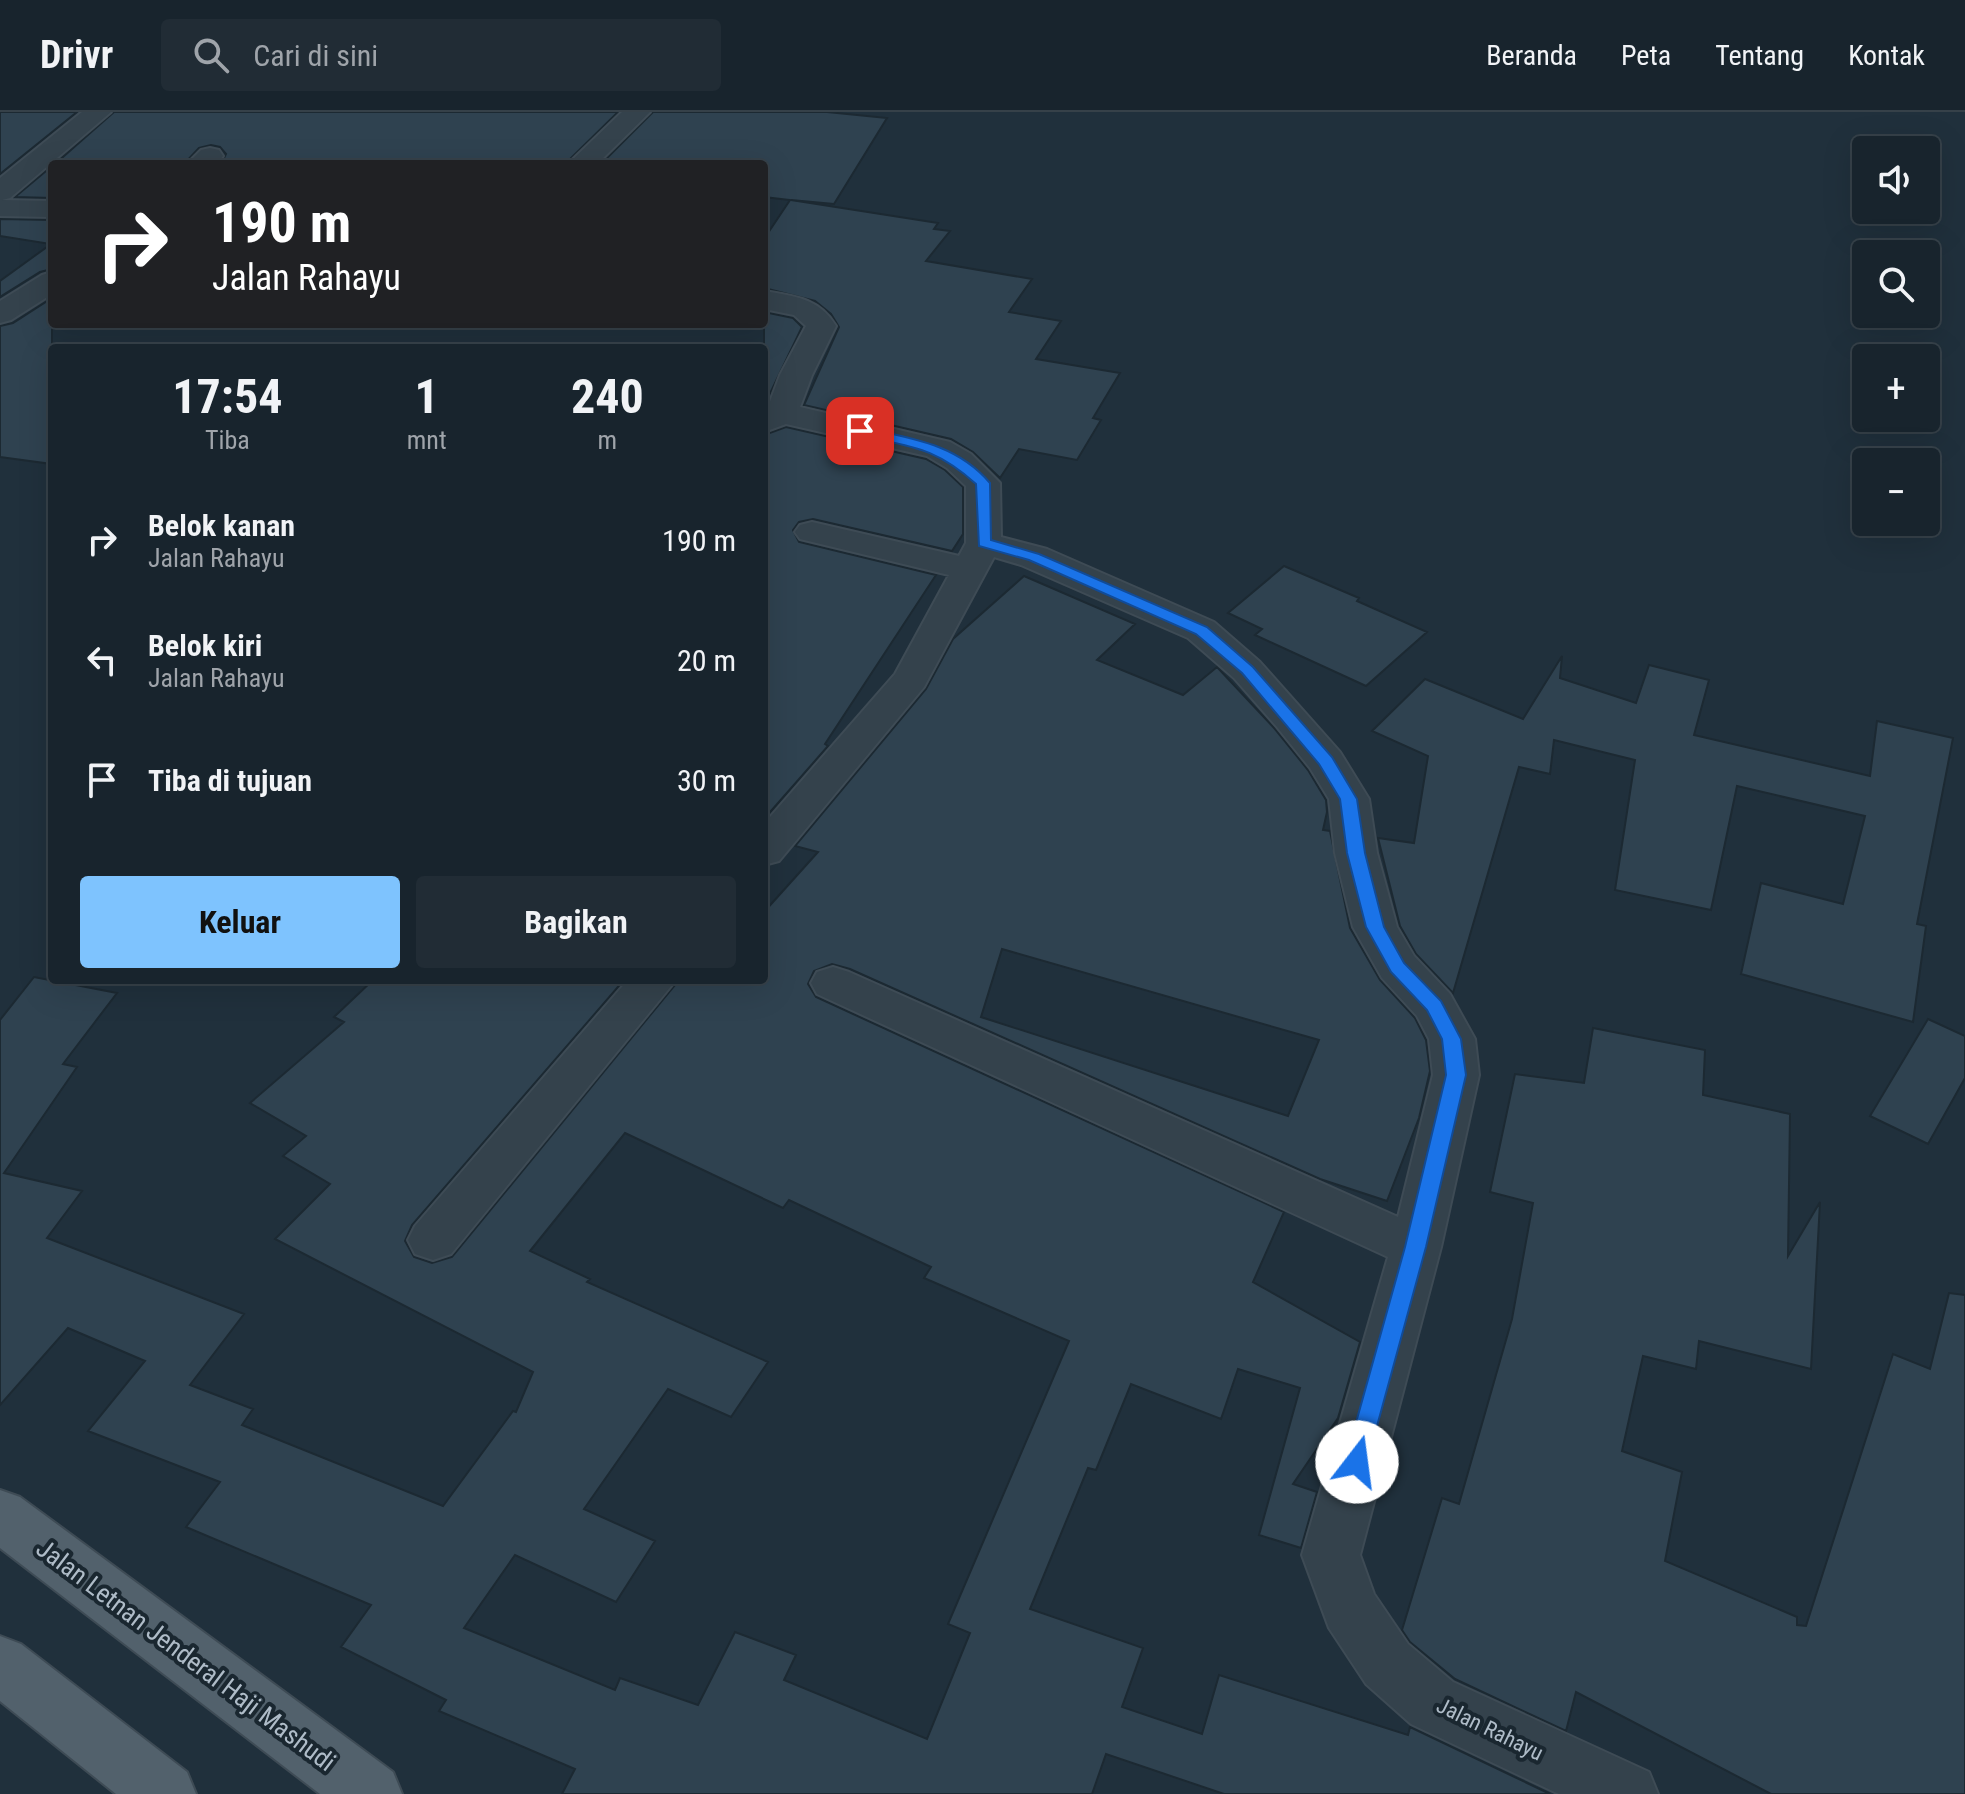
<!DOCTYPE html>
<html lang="id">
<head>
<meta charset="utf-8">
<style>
	:root { --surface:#18242d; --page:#212c35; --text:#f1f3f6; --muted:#9fa4aa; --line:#364149; --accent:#7ec3fe }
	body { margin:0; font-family:"Roboto Condensed",sans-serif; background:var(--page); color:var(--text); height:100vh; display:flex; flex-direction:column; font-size:30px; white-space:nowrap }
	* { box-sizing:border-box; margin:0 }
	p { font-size:26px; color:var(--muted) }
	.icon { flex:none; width:44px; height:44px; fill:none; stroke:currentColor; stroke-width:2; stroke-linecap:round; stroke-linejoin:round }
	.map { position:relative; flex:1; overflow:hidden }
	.sheet { position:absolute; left:48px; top:232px; width:720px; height:640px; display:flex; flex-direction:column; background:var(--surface); border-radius:8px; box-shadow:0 8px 32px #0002,0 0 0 2px var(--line) }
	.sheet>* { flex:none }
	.top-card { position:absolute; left:48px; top:48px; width:720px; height:168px; border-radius:8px; box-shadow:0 8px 32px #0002,0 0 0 2px var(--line); background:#202124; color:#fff; overflow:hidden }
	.buttons { position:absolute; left:1852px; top:24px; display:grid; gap:16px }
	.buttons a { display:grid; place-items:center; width:88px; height:88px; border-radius:8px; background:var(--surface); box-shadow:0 8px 32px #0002,0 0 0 2px var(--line); font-size:40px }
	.pin { position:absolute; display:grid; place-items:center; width:68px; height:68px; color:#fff; margin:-34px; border-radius:16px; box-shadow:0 4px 12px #0006 }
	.me { position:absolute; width:88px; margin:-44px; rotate:15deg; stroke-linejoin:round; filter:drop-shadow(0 0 6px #0008) }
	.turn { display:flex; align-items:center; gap:28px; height:168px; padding:0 32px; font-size:36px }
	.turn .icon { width:104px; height:104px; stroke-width:2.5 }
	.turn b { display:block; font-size:56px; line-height:68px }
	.eta { display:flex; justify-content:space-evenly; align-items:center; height:136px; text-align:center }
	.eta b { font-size:48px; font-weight:700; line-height:56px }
	.cta { display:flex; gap:16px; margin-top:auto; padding:16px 32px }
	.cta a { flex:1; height:92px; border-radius:8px; background:var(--accent); color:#111; font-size:32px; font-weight:700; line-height:92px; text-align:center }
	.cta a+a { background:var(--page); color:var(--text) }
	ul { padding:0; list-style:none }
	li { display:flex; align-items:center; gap:24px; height:120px; padding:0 32px }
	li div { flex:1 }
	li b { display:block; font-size:30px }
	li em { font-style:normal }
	header { display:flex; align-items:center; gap:48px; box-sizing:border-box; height:112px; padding:0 40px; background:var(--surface); border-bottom:2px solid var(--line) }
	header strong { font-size:38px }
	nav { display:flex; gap:44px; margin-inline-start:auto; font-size:28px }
	.search { width:560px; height:72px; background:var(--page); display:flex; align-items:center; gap:20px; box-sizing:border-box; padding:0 28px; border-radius:8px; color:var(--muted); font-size:30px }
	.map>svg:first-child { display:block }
</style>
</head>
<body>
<header>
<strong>Drivr</strong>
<div class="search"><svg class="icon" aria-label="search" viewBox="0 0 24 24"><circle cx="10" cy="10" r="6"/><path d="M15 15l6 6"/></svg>Cari di sini</div>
<nav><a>Beranda</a><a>Peta</a><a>Tentang</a><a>Kontak</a></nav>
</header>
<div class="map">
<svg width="1965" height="1682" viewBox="0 0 1965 1682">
	<rect width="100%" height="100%" fill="#20303c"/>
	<path fill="#2f4250" stroke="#1c2932" stroke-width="2" fill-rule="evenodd" d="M0,0h77l-77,62z
		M114,0h504l-53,52h-344l5,-10 -6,-7 -9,-2 -12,3 -15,16h-129z
		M653,0h174l60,6 -53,86 -43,-4 147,23 -4,6 16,2 -24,30 106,18 -23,33 52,9 -25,38 84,14 -27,45 8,2 -24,40 -58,-11 -19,29 -27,-26 -22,-13 -147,-34 35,-78 -8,-13 -16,-13 -51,-13v-49l26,-39 -26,-3v-33h-163z
		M52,54v32l-37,-1z
		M0,107l52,1v49l-12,3 -40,25v-16l51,-37 -51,-8z
		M52,186v166l-52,-7v-131l13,-3z
		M764,200l29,6 9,9 -38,79z
		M786,315l140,32 19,11 18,17v47l-11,17 -139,-32 -14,3 -6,8 6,12 137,33 -111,169 3,2 -64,73v-384z
		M1284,454l75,32 -2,3 70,31 -61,54 -111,-51 7,-6 -34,-16z
		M1024,464l111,48 -38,36 86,35 34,-28 58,62 33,41 18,30 1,12 -4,18 7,1 20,97 30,52 35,38 11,22 4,31 -11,47 -32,83 -67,-22 -470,-210 -18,-5 -18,7 -6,13 8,13 468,215 -31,70 107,60 -22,76 -45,66 24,8 -16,56 -42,-13 41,-147 -62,-19 -17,50 -90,-35 -35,86 -8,-2 -58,141 113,39 -21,59 80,27 17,-59 189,60 2,-8 140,67h-326l-118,-40 -14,40h-530l13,-25 -136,-58 7,-11 -105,-53 30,-42 -185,-78 34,-45 -132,-51 57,-70 -77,-33 -68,77v-385l34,-43 83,16 -54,71 14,3 -73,106 78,18 -35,47 197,76 -54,71 63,24 -11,16 201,81 70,-95 3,1 17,-40 -258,-133 55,-55 -47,-28 23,-20 -56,-33 94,-81 -10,-5 39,-37h251l-212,245 -7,16 9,16 18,6 20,-6 227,-277h85v-68l54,-60 -23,-6 131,-157 27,-50zM1002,837l317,91 -31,76 -307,-99zM625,1021l158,75 6,-8 142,67 -7,11 145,63 -121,283 22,9 -43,106 -143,-59 12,-25 -61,-23 -37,73 -78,-27 -5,12 -151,-62 51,-73 101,47 39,-61 -71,-32 84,-120 63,28 37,-55 -181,-80 3,-3 -60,-28z
		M1562,544l-2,22 76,25 13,-38 60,15 -15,55 176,41 7,-55 76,17 -36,186 9,2 -13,96 -172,-48 20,-91 82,21 22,-88 -128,-30 -26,124 -96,-20 20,-130 -81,-20 -4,34 -31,-7 -66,226 -37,-39 -16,-28 -22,-88 36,5 14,-87 -56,-25 53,-52 98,40z
		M1928,907l37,17v42l-37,66 -58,-28z
		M1593,916l112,22 -2,45 87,19 -2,142 32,-54 -9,167 -112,-28 -3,28 -53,-13 -21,95 60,21 -17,89 132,56v8l9,1 87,-272 37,15 19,-76 16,2v499h-194l-195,-102 -10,39 -111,-52 -45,-37 -8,-12 40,-132 17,6 53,-185 21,-116 -43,-11 25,-118 69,9z"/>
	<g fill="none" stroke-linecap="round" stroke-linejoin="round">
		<defs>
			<path id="minor" d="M82,0h29l-101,86 -8,2 50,1v16l-52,-1v-38z
				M622,0h28l-53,52h-29z
				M210,36l9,2 4,6 -6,8h-30l14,-14z
				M52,160v22l-41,26 -11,3v-22l42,-26z
				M764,179c30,5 55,7 72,35l-24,49 -12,32 150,35 21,12 29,29 1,54 46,12 167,73 46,40 80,90 29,47 8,54 20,74 17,29 36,38 25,45 4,36 -38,172 -81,308 14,39 34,50 45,38 196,90 9,22h-99l-148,-70 -45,-40 -37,-56 -27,-73 86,-298 -571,-263 -6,-11 6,-11 16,-5 16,5 549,245 35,-142 -4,-36 -12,-23 -35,-38 -29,-51 -18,-74 -6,-54 -19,-31 -33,-41 -43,-49 -46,-40 -167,-73 -27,-8 -70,130 -145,174 -15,4v-41l131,-150 54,-99 -149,-36 -5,-7 5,-7 12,-3 147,34 7,-13v-57l-19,-18 -20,-12 -141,-32 -22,8v-23l4,-2 12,-32 26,-49 -12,-11 -30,-6z
				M628,868h48l-225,274 -18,6 -18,-6 -7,-14 7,-14z"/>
			<path id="major" d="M0,1378l20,7 373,275 9,22h-82l-320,-246z
				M0,1524l21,8 166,128 9,22h-80l-116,-93z"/>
		</defs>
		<use href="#minor" stroke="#3e4b55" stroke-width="4"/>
		<use href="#major" stroke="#3e4b55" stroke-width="4"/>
		<use href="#minor" fill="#34424c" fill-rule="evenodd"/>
		<use href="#major" fill="#52616c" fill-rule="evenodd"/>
	</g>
	<path fill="#1a73e8" stroke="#114b97" stroke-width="2" d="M860,315c49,11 96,16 130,56l1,57 48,14 168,73 46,40 79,90 25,42 8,54 19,74 20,36 37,38 20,38 5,36 -40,172 -61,223 -8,2 -8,-2 -4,-8 60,-215 41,-172 -4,-36 -15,-29 -36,-38 -25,-45 -19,-74 -7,-54 -21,-35 -77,-91 -46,-39 -167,-74 -50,-14 -3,-62c-43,-39 -67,-37 -121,-50v-6z"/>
	<g text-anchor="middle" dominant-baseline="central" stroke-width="8" stroke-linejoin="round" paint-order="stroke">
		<g font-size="22" fill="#afbcc8" stroke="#1a2730">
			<text transform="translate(1490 1617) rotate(26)">Jalan Rahayu</text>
		</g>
		<g font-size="26" fill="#afbcc8" stroke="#1a2730">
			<text transform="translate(186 1543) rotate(37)">Jalan Letnan Jenderal Haji Mashudi</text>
		</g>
	</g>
</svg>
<div class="buttons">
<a><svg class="icon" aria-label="sound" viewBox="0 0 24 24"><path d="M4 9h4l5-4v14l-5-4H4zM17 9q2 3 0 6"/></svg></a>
<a><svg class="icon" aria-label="search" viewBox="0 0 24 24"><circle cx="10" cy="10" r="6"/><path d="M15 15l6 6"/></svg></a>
<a>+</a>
<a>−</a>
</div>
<div class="pin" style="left:860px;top:319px;background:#d93025"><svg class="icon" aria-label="arrive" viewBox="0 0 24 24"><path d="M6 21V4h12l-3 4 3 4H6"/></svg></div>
<svg class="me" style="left:1357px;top:1350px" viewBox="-20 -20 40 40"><circle r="19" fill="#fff"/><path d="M0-13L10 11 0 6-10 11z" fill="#1a73e8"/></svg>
<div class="top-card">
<div class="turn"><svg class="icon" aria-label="right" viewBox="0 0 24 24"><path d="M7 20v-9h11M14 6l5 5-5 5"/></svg><div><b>190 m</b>Jalan Rahayu</div></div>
</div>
<section class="sheet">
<div class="eta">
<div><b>17:54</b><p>Tiba</p></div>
<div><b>1</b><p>mnt</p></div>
<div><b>240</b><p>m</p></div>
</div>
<ul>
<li><svg class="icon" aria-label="right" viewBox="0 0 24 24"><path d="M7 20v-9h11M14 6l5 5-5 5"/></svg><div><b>Belok kanan</b><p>Jalan Rahayu</p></div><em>190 m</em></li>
<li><svg class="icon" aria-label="left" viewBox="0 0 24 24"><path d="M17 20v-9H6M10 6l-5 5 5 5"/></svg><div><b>Belok kiri</b><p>Jalan Rahayu</p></div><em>20 m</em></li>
<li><svg class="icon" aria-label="arrive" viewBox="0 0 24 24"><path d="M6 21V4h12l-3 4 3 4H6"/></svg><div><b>Tiba di tujuan</b></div><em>30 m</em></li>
</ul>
<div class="cta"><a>Keluar</a><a>Bagikan</a></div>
</section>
</div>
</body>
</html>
